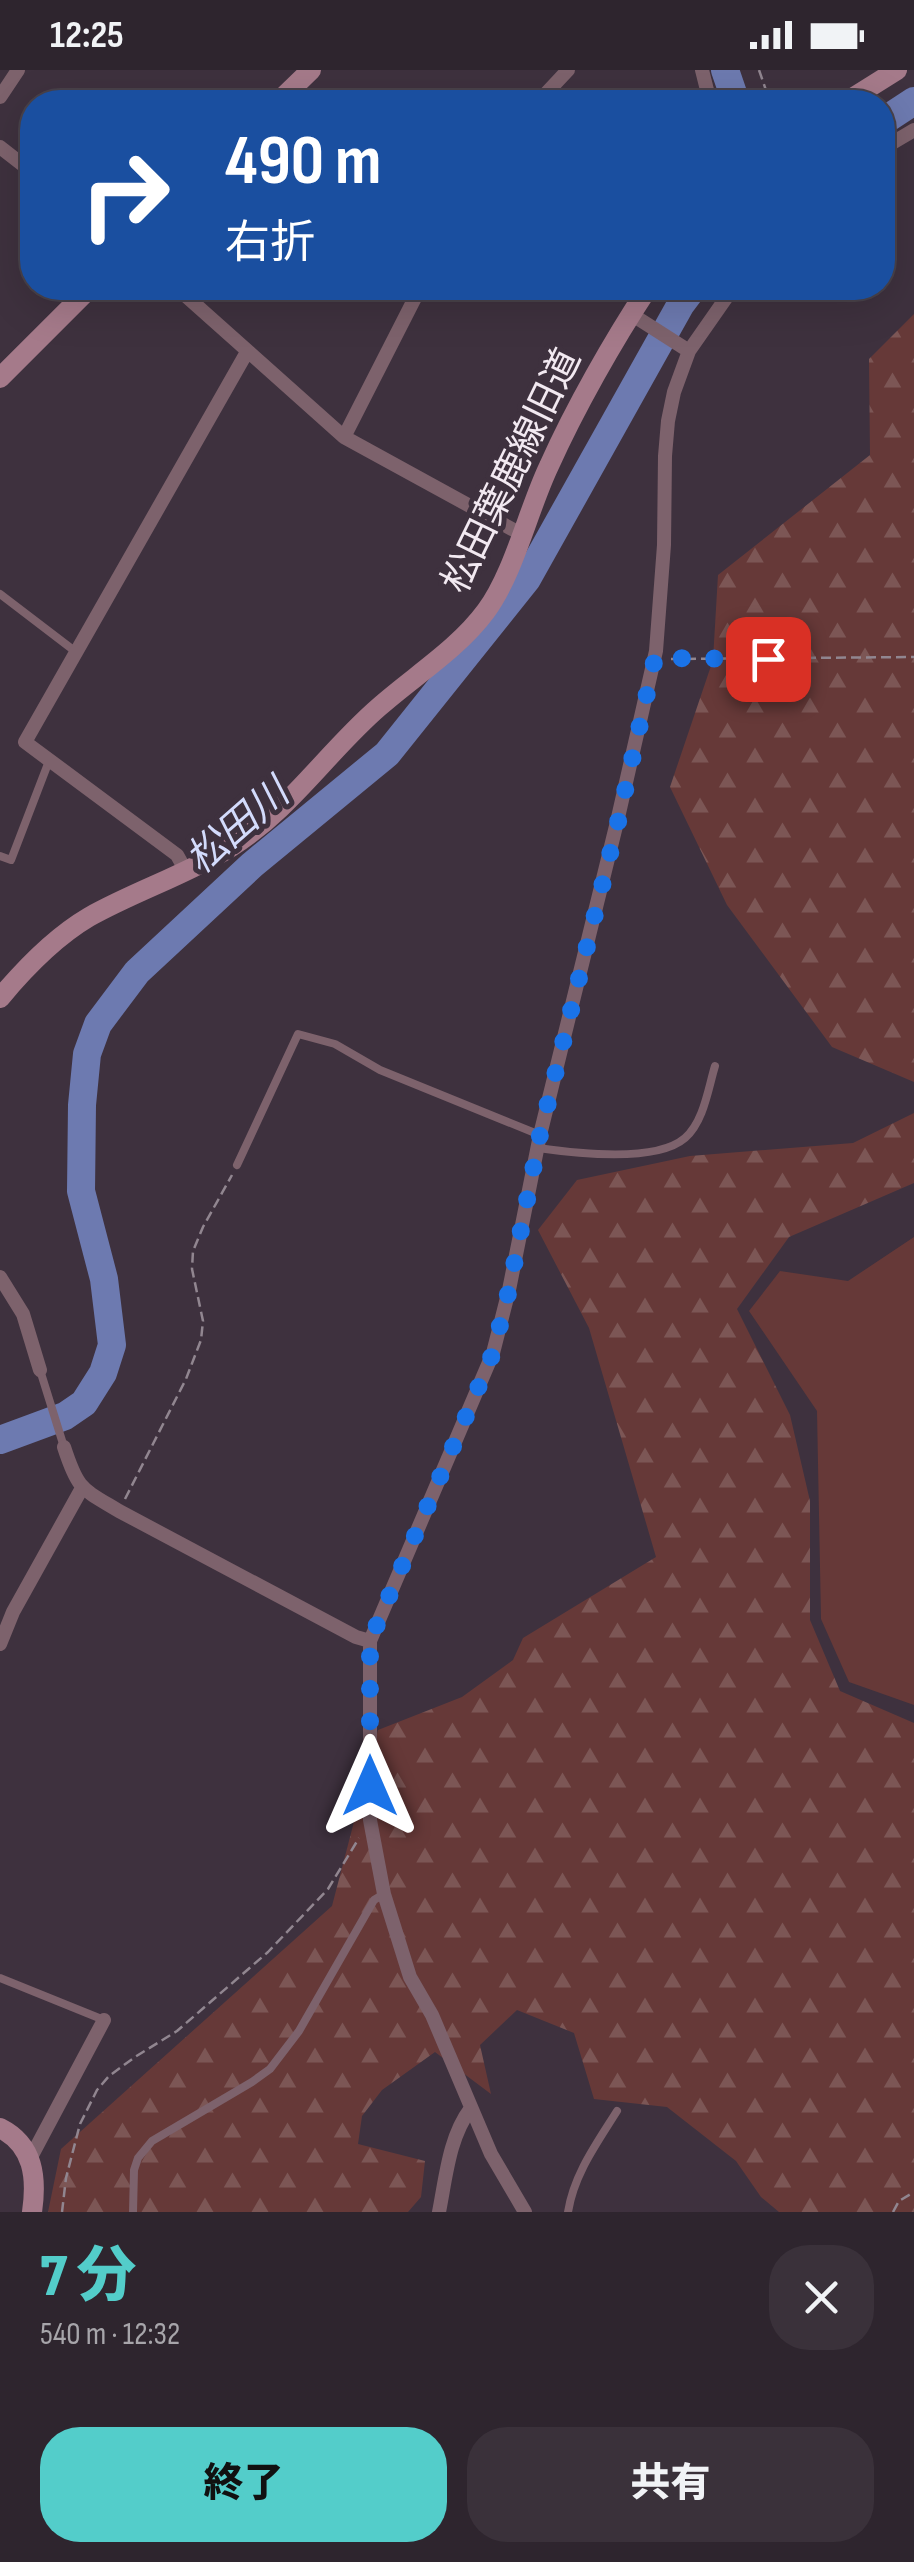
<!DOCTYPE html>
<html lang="ja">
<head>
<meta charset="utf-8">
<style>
	:root { --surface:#2e252e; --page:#3a313a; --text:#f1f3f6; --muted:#a7a5aa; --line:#49424a; --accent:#53cdca }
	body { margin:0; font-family:"Sofia Sans Condensed","Noto Sans JP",sans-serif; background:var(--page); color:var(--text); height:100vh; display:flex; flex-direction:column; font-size:38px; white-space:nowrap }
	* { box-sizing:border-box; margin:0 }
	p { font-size:32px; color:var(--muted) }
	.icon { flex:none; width:55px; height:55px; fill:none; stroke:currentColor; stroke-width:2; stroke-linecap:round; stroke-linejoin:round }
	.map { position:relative; height:2142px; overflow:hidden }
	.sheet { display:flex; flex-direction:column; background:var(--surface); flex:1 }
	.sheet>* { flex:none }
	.top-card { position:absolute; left:20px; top:20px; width:875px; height:210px; border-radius:40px; box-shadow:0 10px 40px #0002,0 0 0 2px var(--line); background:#1a4fa0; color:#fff; overflow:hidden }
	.pin { position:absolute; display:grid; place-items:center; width:85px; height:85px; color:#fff; margin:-42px; border-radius:20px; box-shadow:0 5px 15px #0006 }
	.me { position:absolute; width:110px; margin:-55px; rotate:0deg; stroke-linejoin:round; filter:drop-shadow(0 0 8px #0008) }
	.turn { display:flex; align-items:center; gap:35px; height:210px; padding:0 40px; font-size:45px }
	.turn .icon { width:130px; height:130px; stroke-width:2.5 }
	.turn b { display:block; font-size:70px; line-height:85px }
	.round { display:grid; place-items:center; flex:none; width:105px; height:105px; border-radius:40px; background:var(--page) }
	.summary { display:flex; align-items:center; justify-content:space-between; height:170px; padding:0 40px }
	h1 { font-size:60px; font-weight:800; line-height:75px; color:var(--accent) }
	.primary-button { display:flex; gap:20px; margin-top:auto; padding:20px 40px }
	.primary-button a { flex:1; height:115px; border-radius:40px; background:var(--accent); color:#111; font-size:40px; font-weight:800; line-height:115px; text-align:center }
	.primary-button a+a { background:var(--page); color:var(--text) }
	.status { display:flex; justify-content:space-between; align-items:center; height:70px; padding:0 50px; background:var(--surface); direction:ltr }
	.status svg { height:28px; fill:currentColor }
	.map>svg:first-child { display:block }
</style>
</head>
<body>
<div class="status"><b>12:25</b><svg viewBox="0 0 49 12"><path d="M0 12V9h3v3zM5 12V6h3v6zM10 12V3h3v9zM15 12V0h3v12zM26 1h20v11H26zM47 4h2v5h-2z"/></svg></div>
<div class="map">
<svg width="914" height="2142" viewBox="0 0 914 2142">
	<defs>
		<pattern id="forest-firs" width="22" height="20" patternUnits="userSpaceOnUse" patternTransform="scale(2.5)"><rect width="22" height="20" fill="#663938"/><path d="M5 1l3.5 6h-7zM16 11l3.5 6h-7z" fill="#7c5655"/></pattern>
	</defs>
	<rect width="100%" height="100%" fill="#3e313e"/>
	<path fill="#663938" d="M914,1167v468l-65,-23 -28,-63 -4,-208 -68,-100 31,-40 68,10z"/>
	<path fill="url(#forest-firs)" d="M914,244v768l-82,-35 -105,-142 -57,-118 43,-127 5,-85 152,-120 -1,-96z
		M914,1043v70l-125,54 -52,72 53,106 20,86v119l30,71 74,32v489h-135l-18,-15 -25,-36 -69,-54 -73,-8 -20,-66 -57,-23 -37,35 11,49 -56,-42 -53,38 -20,26 -4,28 67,17 -4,36 -13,15h-360l13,-63 271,-243 46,-176 84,-33 51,-37 10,-22 133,-81 -67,-229 -51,-98 39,-50 113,-24 163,-13z"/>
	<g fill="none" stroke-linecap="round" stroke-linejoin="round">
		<path stroke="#6d7ab0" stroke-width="28" d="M725,0l11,32
			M882,52l32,-21
			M0,1370l65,-24 19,-13 19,-30 9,-28 -8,-66 -23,-88 1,-86 5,-51 11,-30 39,-52 115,-107 135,-111 140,-175 154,-275 12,-16"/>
		<path stroke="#918690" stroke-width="2.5" stroke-dasharray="10 5" stroke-linecap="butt" d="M759,0l11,32
			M671,589l243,-2
			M125,1429l61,-120 15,-39 2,-19 -11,-52 1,-18 10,-24 29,-52
			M62,2142l4,-34 14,-54 17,-34 12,-14 26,-19 42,-26 91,-79 60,-63 31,-51
			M893,2142l6,-11 15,-9"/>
		<path stroke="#7d626c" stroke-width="8" d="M0,524l76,58
			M0,786l11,4 38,-99
			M538,1078c35,5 118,15 147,-10 19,-17 23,-49 30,-72
			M237,1095l61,-131 37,10 45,26 160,65
			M40,1300l24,77
			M0,1908l104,42
			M133,2142l1,-42 4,-12 14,-17 100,-59 18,-13 29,-38 75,-131 10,-6
			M568,2142c6,-38 29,-69 49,-101"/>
		<path stroke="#7d626c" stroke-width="14" d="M702,0l8,32
			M0,27l18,-27
			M538,32l30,-32
			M0,77l32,25
			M882,79l32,-19
			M177,218l167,149 76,-149
			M631,244l58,37
			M344,367l177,97
			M186,801l-9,-16 -152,-113 222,-390
			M0,1207l23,37 17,56
			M64,1377c14,43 17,41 55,64l237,126 14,4
			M0,1574l13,-32 69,-124
			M30,2089l74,-139
			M439,2142c7,-35 10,-75 32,-104
			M525,2142l-34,-58 -59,-139 -22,-38 -26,-83 -14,-74v-179l123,-288 16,-63 31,-155 77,-313 39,-171 8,-106 1,-89 3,-35 6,-29 15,-41 44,-63"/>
		<path stroke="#a57a8a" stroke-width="20" d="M278,32l33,-32
			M846,32l51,-32
			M0,308l90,-90
			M0,928c25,-30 55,-61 89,-81 46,-26 97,-42 142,-70 60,-38 96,-95 148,-140 35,-31 79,-58 107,-96 28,-38 42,-101 63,-145 26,-58 64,-125 99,-178
			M0,2058c34,17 37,50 32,84"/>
	</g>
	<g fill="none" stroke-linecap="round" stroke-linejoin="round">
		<path stroke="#1a73e8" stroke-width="18" stroke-dasharray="0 32.4" d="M370,1716v-145l123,-288 16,-63 31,-155 78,-313 37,-164 113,1"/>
	</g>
	<g text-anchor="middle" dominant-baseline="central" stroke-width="10" stroke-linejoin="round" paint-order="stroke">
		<g font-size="38" fill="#f2e9f1" stroke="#3e313e">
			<text transform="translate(512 401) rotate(-64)">松田葉鹿線旧道</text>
		</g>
		<g font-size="40" font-style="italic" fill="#d3dbfc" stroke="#3e313e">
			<text transform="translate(238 757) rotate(-41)">松田川</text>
		</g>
	</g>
</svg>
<div class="pin" style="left:768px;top:589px;background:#d93025"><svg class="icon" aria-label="arrive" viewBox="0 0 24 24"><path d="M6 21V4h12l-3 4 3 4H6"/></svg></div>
<svg class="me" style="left:370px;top:1716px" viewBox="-20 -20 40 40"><path d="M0-17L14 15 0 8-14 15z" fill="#1a73e8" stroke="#fff" stroke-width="4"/></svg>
<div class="top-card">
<div class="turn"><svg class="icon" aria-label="right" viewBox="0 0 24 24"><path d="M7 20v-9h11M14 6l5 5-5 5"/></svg><div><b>490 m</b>右折</div></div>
</div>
</div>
<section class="sheet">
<div class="summary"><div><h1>7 分</h1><p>540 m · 12:32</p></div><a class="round"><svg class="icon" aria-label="close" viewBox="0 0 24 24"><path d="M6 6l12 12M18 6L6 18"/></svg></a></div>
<div class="primary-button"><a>終了</a><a>共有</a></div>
</section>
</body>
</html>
